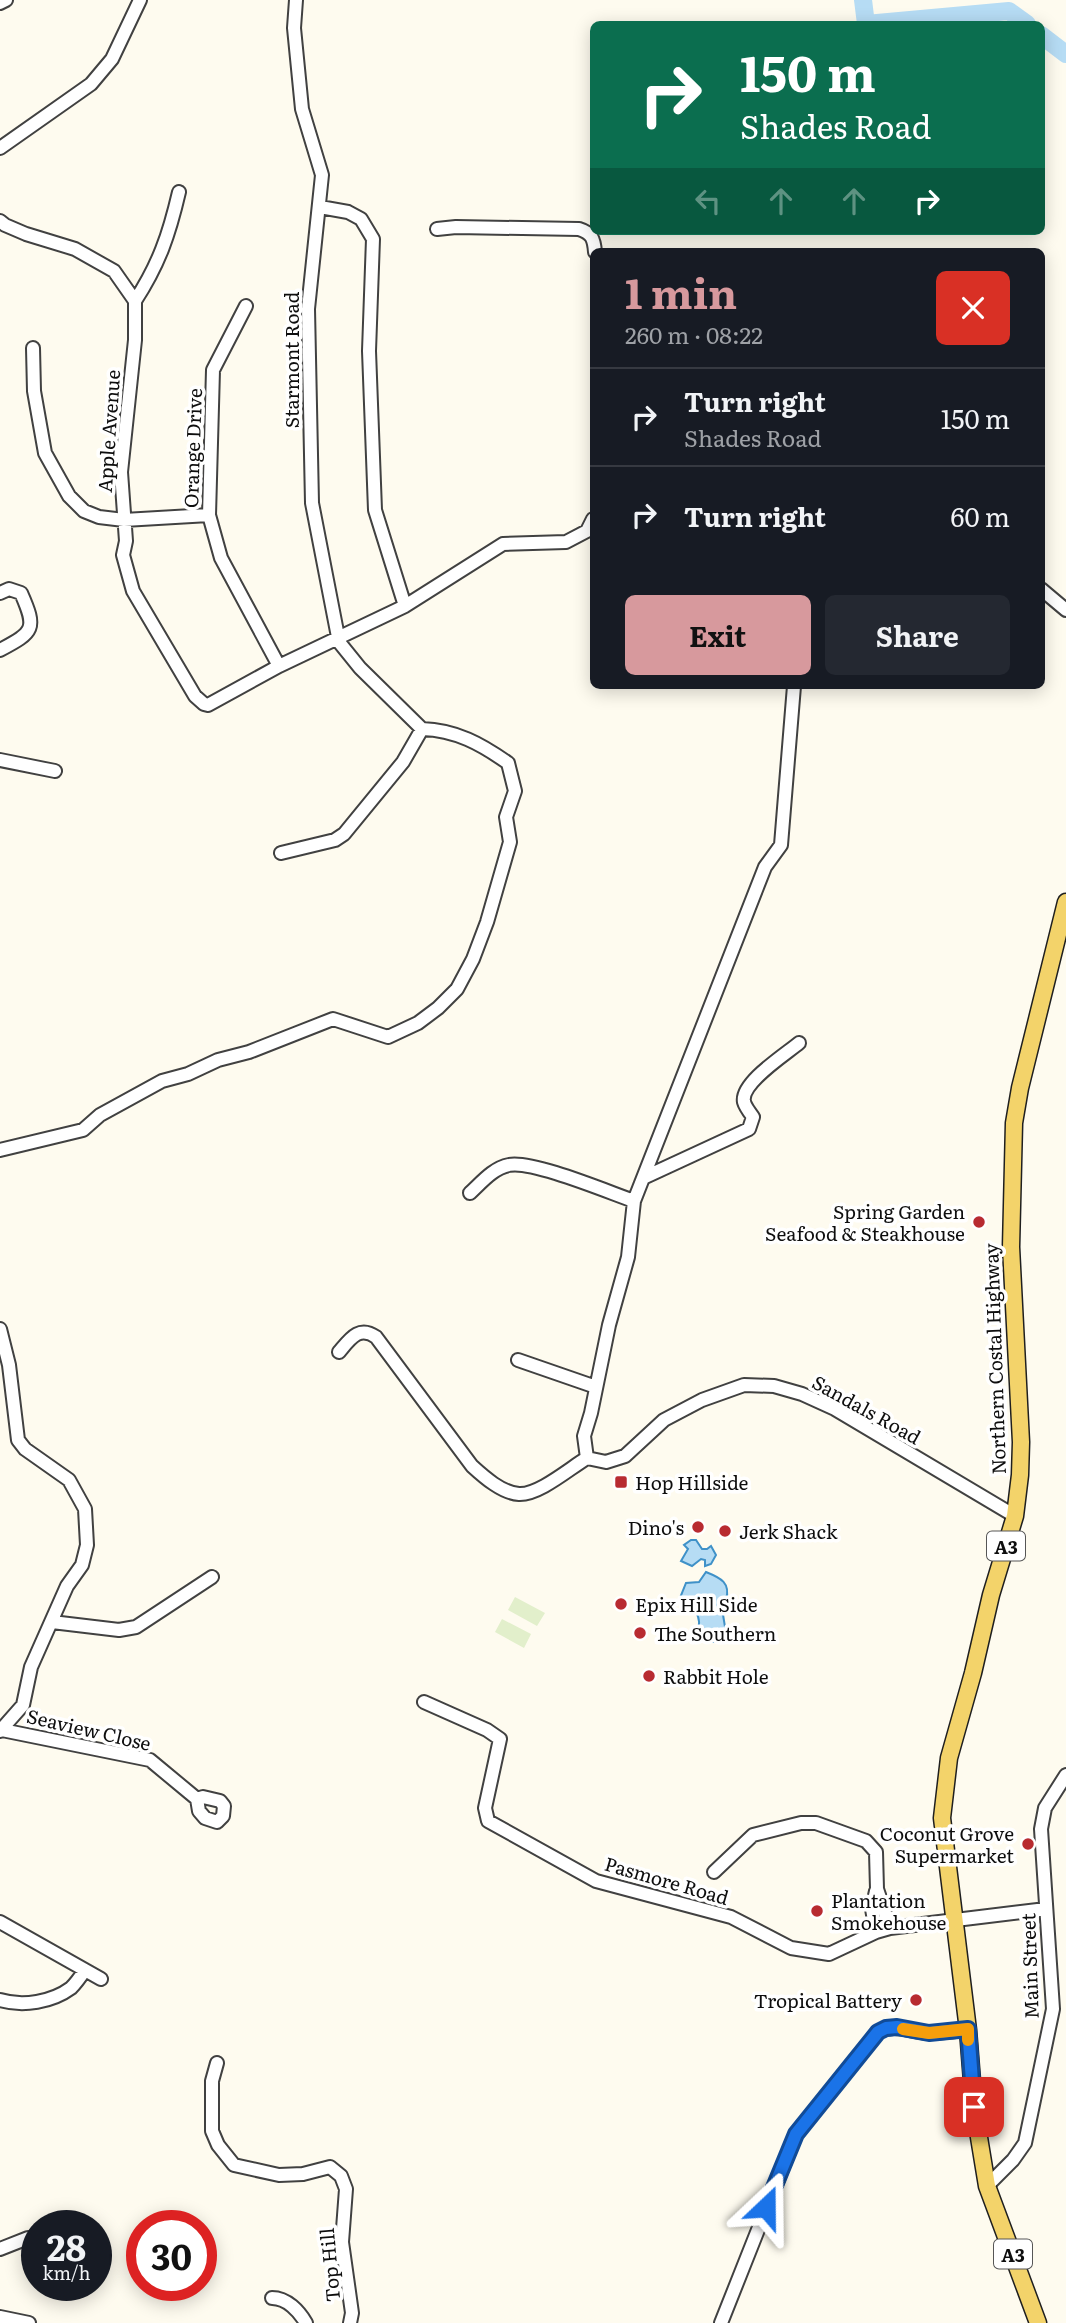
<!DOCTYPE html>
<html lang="en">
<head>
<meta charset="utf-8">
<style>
	:root { --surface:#171b24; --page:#242831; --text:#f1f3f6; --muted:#9ea1a6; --line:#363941; --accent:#d7999d }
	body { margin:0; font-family:Literata,serif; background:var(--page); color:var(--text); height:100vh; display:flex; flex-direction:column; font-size:26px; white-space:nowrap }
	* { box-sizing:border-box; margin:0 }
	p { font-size:23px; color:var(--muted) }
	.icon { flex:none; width:38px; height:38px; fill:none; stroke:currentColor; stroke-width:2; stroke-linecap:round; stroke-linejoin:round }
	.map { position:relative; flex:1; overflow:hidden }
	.drawer { position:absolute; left:590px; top:248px; width:455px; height:441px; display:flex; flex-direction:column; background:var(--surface); border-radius:10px; box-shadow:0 4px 18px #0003 }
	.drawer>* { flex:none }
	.guide { position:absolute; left:590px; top:21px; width:455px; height:214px; border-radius:10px; box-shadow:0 4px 18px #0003; background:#0b6e4f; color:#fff; overflow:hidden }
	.speed { position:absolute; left:21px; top:2210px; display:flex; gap:14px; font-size:35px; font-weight:700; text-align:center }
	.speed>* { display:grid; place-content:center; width:91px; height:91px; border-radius:50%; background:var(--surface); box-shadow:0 4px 18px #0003; line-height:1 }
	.speed small { font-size:18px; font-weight:400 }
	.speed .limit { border:10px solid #d22; background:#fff; color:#111 }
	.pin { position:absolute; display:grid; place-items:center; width:60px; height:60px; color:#fff; margin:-30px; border-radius:14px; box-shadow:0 4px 10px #0006 }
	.me { position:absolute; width:77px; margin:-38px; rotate:23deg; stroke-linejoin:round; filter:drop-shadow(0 0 5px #0008) }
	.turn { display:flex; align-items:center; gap:24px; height:147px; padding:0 35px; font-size:32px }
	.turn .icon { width:91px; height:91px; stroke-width:2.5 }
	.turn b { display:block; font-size:49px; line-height:60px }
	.lanes { display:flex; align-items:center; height:66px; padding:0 35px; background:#0003; justify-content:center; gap:35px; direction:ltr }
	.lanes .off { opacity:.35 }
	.round { display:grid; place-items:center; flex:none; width:74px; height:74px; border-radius:10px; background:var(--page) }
	.summary { display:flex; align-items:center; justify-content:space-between; height:119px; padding:0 35px }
	h1 { font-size:42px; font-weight:700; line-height:52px; color:var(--accent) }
	.cta { display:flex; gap:14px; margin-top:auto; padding:14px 35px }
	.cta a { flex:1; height:80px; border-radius:10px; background:var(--accent); color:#111; font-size:28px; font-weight:700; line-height:80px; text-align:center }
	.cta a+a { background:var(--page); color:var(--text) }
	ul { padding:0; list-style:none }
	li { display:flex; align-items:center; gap:21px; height:98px; padding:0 35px; border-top:2px solid var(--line) }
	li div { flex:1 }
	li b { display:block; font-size:26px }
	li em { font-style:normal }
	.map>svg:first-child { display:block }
</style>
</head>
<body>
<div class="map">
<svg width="1066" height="2323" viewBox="0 0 1066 2323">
	<rect width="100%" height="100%" fill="#fefbef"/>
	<path fill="#e2efcb" d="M515,1597l30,16 -8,13 -29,-16z
		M502,1619l29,15 -7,14 -29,-16z"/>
	<path fill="#b6dcf4" stroke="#3f91c8" stroke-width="2" d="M691,1540h5l6,9h5l4,-3 5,9 -5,9 -6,2v-6l-4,-1 -9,7 -11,-5 7,-12 -4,-4z
		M706,1572c15,6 25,11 20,28 -1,4 -3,8 -3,12 0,11 5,16 0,28l-10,2 -16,-9c7,-17 -4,-26 -17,-35l6,-15 13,-1z"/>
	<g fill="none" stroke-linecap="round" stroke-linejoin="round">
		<path stroke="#b6dcf4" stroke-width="18" d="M863,0l3,24 143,-13 18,13
			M1041,35l25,19"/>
		<defs>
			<path id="minor" d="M296,0l-2,28 8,81 20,66 -14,134 4,194 27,139 21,26 62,61
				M0,3l6,-3
				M0,148l91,-64 21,-25 28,-59
				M320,207l28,5 13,7 12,20 -4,112 6,159 30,96
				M0,221l5,4 21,9 49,15 39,22 21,30v39l-14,132 5,69 -3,14 10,36 62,105 9,8 4,1 71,-39 126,-60 98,-62 63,-2 21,-11 6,-12
				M437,229l19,-2 123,2c13,4 15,10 16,23
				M135,301c24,-37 34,-66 44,-109
				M246,306l-33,64 -4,145 12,43 58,108
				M33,348l1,43 11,62 24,43 15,15 15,6 25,3 85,-5
				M1041,589l25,21
				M0,593l9,-4 12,4c16,36 13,39 -21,57
				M794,686l-13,159 -16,22 -131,334 -6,56 -19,68 -18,88 -7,23 3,22 19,4 19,-6 39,-36 38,-20 42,-15 30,1 28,8 33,15 180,107
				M0,760l55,11
				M0,1150l83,-20 17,-15 62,-34 26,-7 30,-14 31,-8 84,-33 55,18 30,-14 20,-15 19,-19 16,-30 14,-37 23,-80 -4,-25 9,-26 -7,-28c-27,-19 -52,-33 -86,-34l-19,33 -59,72 -9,6 -54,13
				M643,1178l106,-49 4,-12c-3,-4 -8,-11 -9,-15 -4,-19 42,-48 55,-59
				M470,1193c11,-10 23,-25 39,-28 23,-5 99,27 125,36
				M0,1329l9,36 9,75 7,9 44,31 16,29 2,36 -5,20 -15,21 -36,81 -8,38 -23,26
				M339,1352c11,-13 20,-27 37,-15l96,129c12,11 30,27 47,28 20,1 51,-26 68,-36
				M518,1360l78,27
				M52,1622l67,8 17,-3 76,-50
				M424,1702l63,28 13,9 -15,69 3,13 108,60 135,36 60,31 38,6 47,-22 14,-4 156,-19
				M2,1730l148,30 47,39 2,12 6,7 12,4 6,-6 1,-10 -4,-5 -17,-4 -6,2
				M714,1872l39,-37 48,-12h15l50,18 10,11 1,37 13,39
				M0,1922l101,57
				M876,1932l-4,-23 4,-18
				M0,2000c23,7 52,2 71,-12 5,-5 10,-12 14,-18
				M217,2063l-5,18v50l6,14 16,20 45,10 24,-1 27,-7 11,9 5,13 -4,53 10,71 -2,10
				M987,2186l26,-26 12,-17 28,-134 -12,-180 4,-21 21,-33
				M0,2249l28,-11
				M272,2298c15,0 27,13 34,25
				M0,2317l29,6
				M721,2323l75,-189 82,-102c16,-9 32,0 50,1 13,0 26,-2 40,-3"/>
			<path id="major" d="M1038,2323l-51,-137 -13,-79 -6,-77 -26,-212 7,-60 24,-85 18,-78 24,-79 5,-41 1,-33 -10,-195 3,-124 6,-35 46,-186"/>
		</defs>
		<use href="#minor" stroke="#414141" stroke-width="16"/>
		<use href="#major" stroke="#1f1f1f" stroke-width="19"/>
		<use href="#minor" stroke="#fff" stroke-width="12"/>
		<use href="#major" stroke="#f3d36a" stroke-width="16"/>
	</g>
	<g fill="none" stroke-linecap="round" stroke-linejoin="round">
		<defs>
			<path id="route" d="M766,2207l30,-73 82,-102 8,-4 11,-1 32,6 39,-4 6,78"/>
		</defs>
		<use href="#route" stroke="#114b97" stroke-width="18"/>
		<use href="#route" stroke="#1a73e8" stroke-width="12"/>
		<path stroke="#f59e0b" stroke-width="12" d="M903,2029l26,4 39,-4v11"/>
	</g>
	<g fill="#b82b31" stroke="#fff" stroke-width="2.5">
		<circle cx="979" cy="1222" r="7"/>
		<rect x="614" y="1475" width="14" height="14" rx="3.5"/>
		<circle cx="698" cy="1527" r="7"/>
		<circle cx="725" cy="1531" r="7"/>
		<circle cx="621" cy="1604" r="7"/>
		<circle cx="640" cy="1633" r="7"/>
		<circle cx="649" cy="1676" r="7"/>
		<circle cx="1028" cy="1844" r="7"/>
		<circle cx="817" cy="1911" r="7"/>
		<circle cx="916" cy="2000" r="7"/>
	</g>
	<g text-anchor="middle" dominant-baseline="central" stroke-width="7" stroke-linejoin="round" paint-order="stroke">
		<g fill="#fff" stroke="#565656" stroke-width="2">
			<rect x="987" y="1531.5" width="38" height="29" rx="5"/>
			<rect x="994" y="2239.5" width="38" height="29" rx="5"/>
		</g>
		<g font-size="18" font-weight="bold" fill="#0e0e0e">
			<text x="1006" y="1546">A3</text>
			<text x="1013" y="2254">A3</text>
		</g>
		<g font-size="19" fill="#0e0e0e" stroke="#fff">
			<text transform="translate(291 360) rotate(-90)">Starmont Road</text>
			<text transform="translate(108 431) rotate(-86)">Apple Avenue</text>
			<text transform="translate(192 448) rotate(-88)">Orange Drive</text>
			<text transform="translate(994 1359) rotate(-92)">Northern Costal Highway</text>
			<text transform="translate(867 1409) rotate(29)">Sandals Road</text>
			<text transform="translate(89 1729) rotate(13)">Seaview Close</text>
			<text transform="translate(667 1880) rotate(16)">Pasmore Road</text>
			<text transform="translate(1029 1966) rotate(-92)">Main Street</text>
			<text transform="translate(329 2265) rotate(-95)">Top Hill</text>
		</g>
		<g font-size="19" fill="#0e0e0e" stroke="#fff" text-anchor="start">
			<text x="965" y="1211" text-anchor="end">Spring Garden<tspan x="965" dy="22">Seafood &amp; Steakhouse</tspan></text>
			<text x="635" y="1482">Hop Hillside</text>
			<text x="684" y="1527" text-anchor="end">Dino's</text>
			<text x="739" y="1531">Jerk Shack</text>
			<text x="635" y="1604">Epix Hill Side</text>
			<text x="654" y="1633">The Southern</text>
			<text x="663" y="1676">Rabbit Hole</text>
			<text x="1014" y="1833" text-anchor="end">Coconut Grove<tspan x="1014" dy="22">Supermarket</tspan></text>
			<text x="831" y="1900">Plantation<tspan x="831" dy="22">Smokehouse</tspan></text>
			<text x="902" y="2000" text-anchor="end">Tropical Battery</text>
		</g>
	</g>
</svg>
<div class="speed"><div>28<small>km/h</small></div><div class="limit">30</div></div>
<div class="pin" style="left:974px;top:2107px;background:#d93025"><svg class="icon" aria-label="arrive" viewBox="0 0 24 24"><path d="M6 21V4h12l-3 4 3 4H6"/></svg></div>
<svg class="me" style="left:766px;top:2207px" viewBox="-20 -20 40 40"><path d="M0-17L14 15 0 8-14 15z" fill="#1a73e8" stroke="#fff" stroke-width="4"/></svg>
<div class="guide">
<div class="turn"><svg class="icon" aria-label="right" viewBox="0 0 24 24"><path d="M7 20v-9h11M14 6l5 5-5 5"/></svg><div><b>150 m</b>Shades Road</div></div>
<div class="lanes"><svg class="icon off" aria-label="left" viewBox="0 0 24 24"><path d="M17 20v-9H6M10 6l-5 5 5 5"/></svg><svg class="icon off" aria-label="ahead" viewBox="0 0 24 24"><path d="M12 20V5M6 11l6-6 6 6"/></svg><svg class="icon off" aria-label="ahead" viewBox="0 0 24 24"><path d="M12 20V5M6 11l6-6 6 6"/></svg><svg class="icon" aria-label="right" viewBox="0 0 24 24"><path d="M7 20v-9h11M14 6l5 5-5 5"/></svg></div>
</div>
<section class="drawer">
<div class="summary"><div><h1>1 min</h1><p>260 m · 08:22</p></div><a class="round" style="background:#d93025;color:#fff"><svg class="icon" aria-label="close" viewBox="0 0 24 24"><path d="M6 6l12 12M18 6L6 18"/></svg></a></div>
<ul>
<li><svg class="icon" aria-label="right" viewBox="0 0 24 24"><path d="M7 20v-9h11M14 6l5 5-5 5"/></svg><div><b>Turn right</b><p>Shades Road</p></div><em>150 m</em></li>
<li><svg class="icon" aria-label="right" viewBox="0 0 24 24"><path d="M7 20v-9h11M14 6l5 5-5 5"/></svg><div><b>Turn right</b></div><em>60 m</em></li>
</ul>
<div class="cta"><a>Exit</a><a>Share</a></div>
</section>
</div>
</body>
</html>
